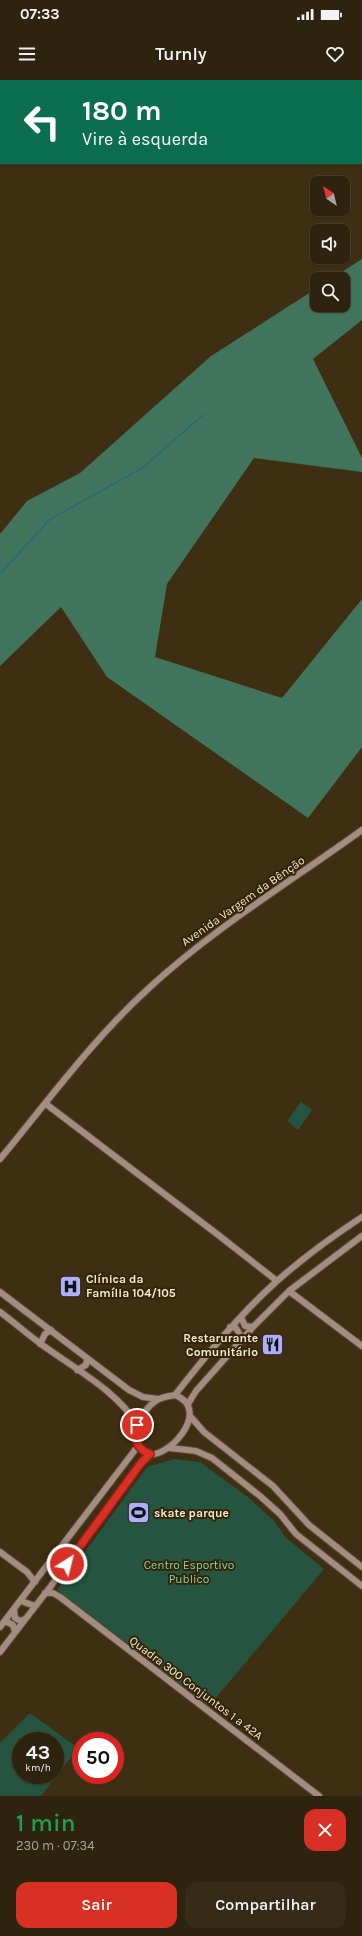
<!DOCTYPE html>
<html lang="pt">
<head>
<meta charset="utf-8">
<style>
	:root { --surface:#2e230e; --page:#362b17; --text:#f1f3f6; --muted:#a7a49e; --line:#49402e; --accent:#d93025 }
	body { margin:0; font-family:Karla,sans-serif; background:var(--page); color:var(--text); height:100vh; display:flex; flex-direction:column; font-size:15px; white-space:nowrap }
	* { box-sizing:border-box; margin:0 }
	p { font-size:13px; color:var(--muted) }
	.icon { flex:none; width:22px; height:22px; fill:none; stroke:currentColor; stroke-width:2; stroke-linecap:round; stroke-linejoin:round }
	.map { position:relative; height:1716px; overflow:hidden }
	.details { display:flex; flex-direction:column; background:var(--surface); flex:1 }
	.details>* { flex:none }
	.hud { position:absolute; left:0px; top:0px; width:362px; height:84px; box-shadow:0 1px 3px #0004,0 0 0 1px var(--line); background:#0b6e4f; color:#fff; overflow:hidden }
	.needle { width:26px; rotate:325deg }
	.buttons { position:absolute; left:310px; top:96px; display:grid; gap:8px }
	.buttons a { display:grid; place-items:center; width:40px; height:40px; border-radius:8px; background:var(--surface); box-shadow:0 1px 3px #0004,0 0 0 1px var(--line); font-size:20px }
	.speed { position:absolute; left:12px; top:1652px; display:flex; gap:8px; font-size:20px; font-weight:700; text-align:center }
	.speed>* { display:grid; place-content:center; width:52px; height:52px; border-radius:50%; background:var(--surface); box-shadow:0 1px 3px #0004,0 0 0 1px var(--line); line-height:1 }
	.speed small { font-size:10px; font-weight:400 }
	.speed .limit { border:6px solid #d22; background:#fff; color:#111 }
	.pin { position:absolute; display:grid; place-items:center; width:34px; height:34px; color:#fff; margin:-17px; border:2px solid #fff; border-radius:50%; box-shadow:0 1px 4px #0007 }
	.me { position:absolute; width:44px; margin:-22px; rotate:36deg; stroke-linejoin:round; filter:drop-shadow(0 0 3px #0008) }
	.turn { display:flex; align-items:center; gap:14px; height:84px; padding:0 16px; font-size:18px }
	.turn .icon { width:52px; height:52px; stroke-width:2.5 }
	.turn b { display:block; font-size:28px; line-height:34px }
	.round { display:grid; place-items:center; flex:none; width:42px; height:42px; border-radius:12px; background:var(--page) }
	.headline { display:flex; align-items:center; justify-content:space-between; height:68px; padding:0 16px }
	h1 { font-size:24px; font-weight:600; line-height:30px; color:#1e9e55 }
	.primary-button { display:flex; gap:8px; margin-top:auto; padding:8px 16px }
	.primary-button a { flex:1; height:46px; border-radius:12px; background:var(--accent); color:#fff; font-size:16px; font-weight:600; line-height:46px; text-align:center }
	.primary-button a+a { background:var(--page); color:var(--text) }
	.status { display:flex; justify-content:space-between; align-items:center; height:28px; padding:0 20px; background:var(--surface); direction:ltr }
	.status svg { height:11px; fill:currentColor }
	header { display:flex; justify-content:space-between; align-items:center; height:52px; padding:0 16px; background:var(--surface); font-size:18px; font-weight:600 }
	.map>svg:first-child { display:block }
</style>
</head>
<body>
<div class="status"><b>07:33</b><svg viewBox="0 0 49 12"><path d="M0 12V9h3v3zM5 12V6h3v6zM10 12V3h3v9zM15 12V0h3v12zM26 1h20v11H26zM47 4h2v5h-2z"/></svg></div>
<header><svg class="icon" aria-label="menu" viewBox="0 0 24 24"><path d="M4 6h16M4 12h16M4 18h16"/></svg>Turnly<svg class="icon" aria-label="heart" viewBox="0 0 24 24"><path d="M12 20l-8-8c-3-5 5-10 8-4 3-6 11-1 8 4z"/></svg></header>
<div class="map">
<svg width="362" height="1716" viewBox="0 0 362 1716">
	<rect width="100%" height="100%" fill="#3e2f12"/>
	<path fill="#255440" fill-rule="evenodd" d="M301,1022l11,8 -14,20 -11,-9z
		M174,1379l26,3 49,36 26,24 11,16 38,31 -115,137 -152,-116 90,-123z
		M30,1633l48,35 -37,48h-41v-53zM21,1661h34v34h-34z"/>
	<path fill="#40745d" d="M362,179v61l-49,39 49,99v14l-108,-14 -87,126 -12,73 127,41 80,-99v148l-54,71 -201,-141 -46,-70 -61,59v-132l27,-33 53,-28 131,-117 106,-68v17h26v-26h-12z"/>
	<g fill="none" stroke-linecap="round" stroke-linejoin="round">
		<path stroke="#266a72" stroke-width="1.5" d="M0,494l49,-54 93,-52 61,-53"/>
		<defs>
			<path id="secondary" d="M46,1024l171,130 60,47
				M0,1079c48,-58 93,-120 149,-171 65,-60 141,-106 213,-158
				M289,1211l73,55
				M0,1212l129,98 14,7 15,2
				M0,1232c14,10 27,22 41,32 31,23 78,48 96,81
				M241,1237l4,9 8,1
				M230,1247l6,1 3,5 -1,8
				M40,1264l5,-10 6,-4
				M77,1290l9,-5 1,-6
				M175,1315c31,-40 64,-80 102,-114 26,-23 56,-45 85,-64
				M175,1315c39,15 -10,68 -29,58 -22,-12 -5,-43 11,-53 5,-3 12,-4 18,-5z
				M188,1324l8,-13 57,-64 36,-36 73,-55
				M190,1336l14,16 69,54 36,39 53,42
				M170,1368l26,3 16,7 48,38 20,18 16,20 66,52
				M0,1472l27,20 8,10
				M45,1513h8l7,4 259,199
				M21,1521l14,5
				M14,1529l1,9 5,3 5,-2
				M4,1542h3l6,3 2,7
				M0,1547l138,-181
				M0,1572l51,-66 90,-123 9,-9"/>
		</defs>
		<use href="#secondary" stroke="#5b4d32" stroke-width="8"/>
		<use href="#secondary" stroke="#a58c82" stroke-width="6"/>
	</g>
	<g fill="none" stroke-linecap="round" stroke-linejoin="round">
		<defs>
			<path id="route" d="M67,1484l74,-101 9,-9c-14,-5 -16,-16 -13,-29"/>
		</defs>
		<use href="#route" stroke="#8d1f18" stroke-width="10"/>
		<use href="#route" stroke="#d93025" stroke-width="7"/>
	</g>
	<defs>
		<symbol id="hospital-square" viewBox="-11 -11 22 22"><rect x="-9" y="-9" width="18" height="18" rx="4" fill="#adaffb" stroke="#342507"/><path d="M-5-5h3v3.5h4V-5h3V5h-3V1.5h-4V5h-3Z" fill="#111"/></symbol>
		<symbol id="restaurant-square" viewBox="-11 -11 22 22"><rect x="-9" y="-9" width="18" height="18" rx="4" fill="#adaffb" stroke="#342507"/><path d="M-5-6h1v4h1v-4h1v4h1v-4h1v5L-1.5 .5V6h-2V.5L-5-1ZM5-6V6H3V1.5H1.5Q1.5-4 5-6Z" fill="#111"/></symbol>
		<symbol id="stadium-square" viewBox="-11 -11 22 22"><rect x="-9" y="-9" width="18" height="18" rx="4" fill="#adaffb" stroke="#342507"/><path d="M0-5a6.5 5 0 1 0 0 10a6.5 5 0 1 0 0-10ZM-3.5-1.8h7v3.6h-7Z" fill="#111"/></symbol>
	</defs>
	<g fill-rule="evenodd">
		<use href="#hospital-square" x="58" y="1194" width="25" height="25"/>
		<use href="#restaurant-square" x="260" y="1252" width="25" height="25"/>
		<use href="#stadium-square" x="126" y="1420" width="25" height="25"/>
	</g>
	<g text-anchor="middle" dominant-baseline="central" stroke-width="4" stroke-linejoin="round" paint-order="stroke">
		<g font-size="12" fill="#f2e8d7" stroke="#342507">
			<text transform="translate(243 821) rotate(-35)">Avenida Vargem da Bênção</text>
			<text transform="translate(196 1608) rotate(37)">Quadra 300 Conjuntos 1 a 42A</text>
		</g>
		<g font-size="12" font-weight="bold" fill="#f2e8d7" stroke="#342507" text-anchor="start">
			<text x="86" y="1199">Clínica da<tspan x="86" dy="14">Família 104/105</tspan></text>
			<text x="258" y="1258" text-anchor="end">Restarurante<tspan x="258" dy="14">Comunitário</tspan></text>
			<text x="154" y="1433">skate parque</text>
		</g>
		<g font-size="12" fill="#80d2ad" stroke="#342507">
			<text x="189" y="1485">Centro Esportivo<tspan x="189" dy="14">Publico</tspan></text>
		</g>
	</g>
</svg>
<div class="buttons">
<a><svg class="needle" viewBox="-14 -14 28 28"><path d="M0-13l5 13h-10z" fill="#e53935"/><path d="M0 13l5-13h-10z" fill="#a7a49e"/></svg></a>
<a><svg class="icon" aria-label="sound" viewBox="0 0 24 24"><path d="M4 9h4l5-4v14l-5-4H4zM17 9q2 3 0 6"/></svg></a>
<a><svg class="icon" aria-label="search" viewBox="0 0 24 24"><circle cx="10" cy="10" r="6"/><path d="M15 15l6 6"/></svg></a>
</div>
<div class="speed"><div>43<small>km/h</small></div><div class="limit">50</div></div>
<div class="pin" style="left:137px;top:1345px;background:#d93025"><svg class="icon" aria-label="arrive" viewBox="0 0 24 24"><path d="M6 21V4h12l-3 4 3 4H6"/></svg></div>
<svg class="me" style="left:67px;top:1484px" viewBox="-20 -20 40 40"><circle r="17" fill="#d93025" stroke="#fff" stroke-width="3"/><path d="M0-11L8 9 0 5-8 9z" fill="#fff"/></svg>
<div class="hud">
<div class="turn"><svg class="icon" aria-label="left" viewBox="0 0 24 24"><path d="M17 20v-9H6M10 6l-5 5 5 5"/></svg><div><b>180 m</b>Vire à esquerda</div></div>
</div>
</div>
<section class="details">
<div class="headline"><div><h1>1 min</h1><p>230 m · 07:34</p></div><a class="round" style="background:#d93025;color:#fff"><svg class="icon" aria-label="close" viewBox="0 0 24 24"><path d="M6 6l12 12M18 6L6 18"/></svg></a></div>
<div class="primary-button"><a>Sair</a><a>Compartilhar</a></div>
</section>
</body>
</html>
